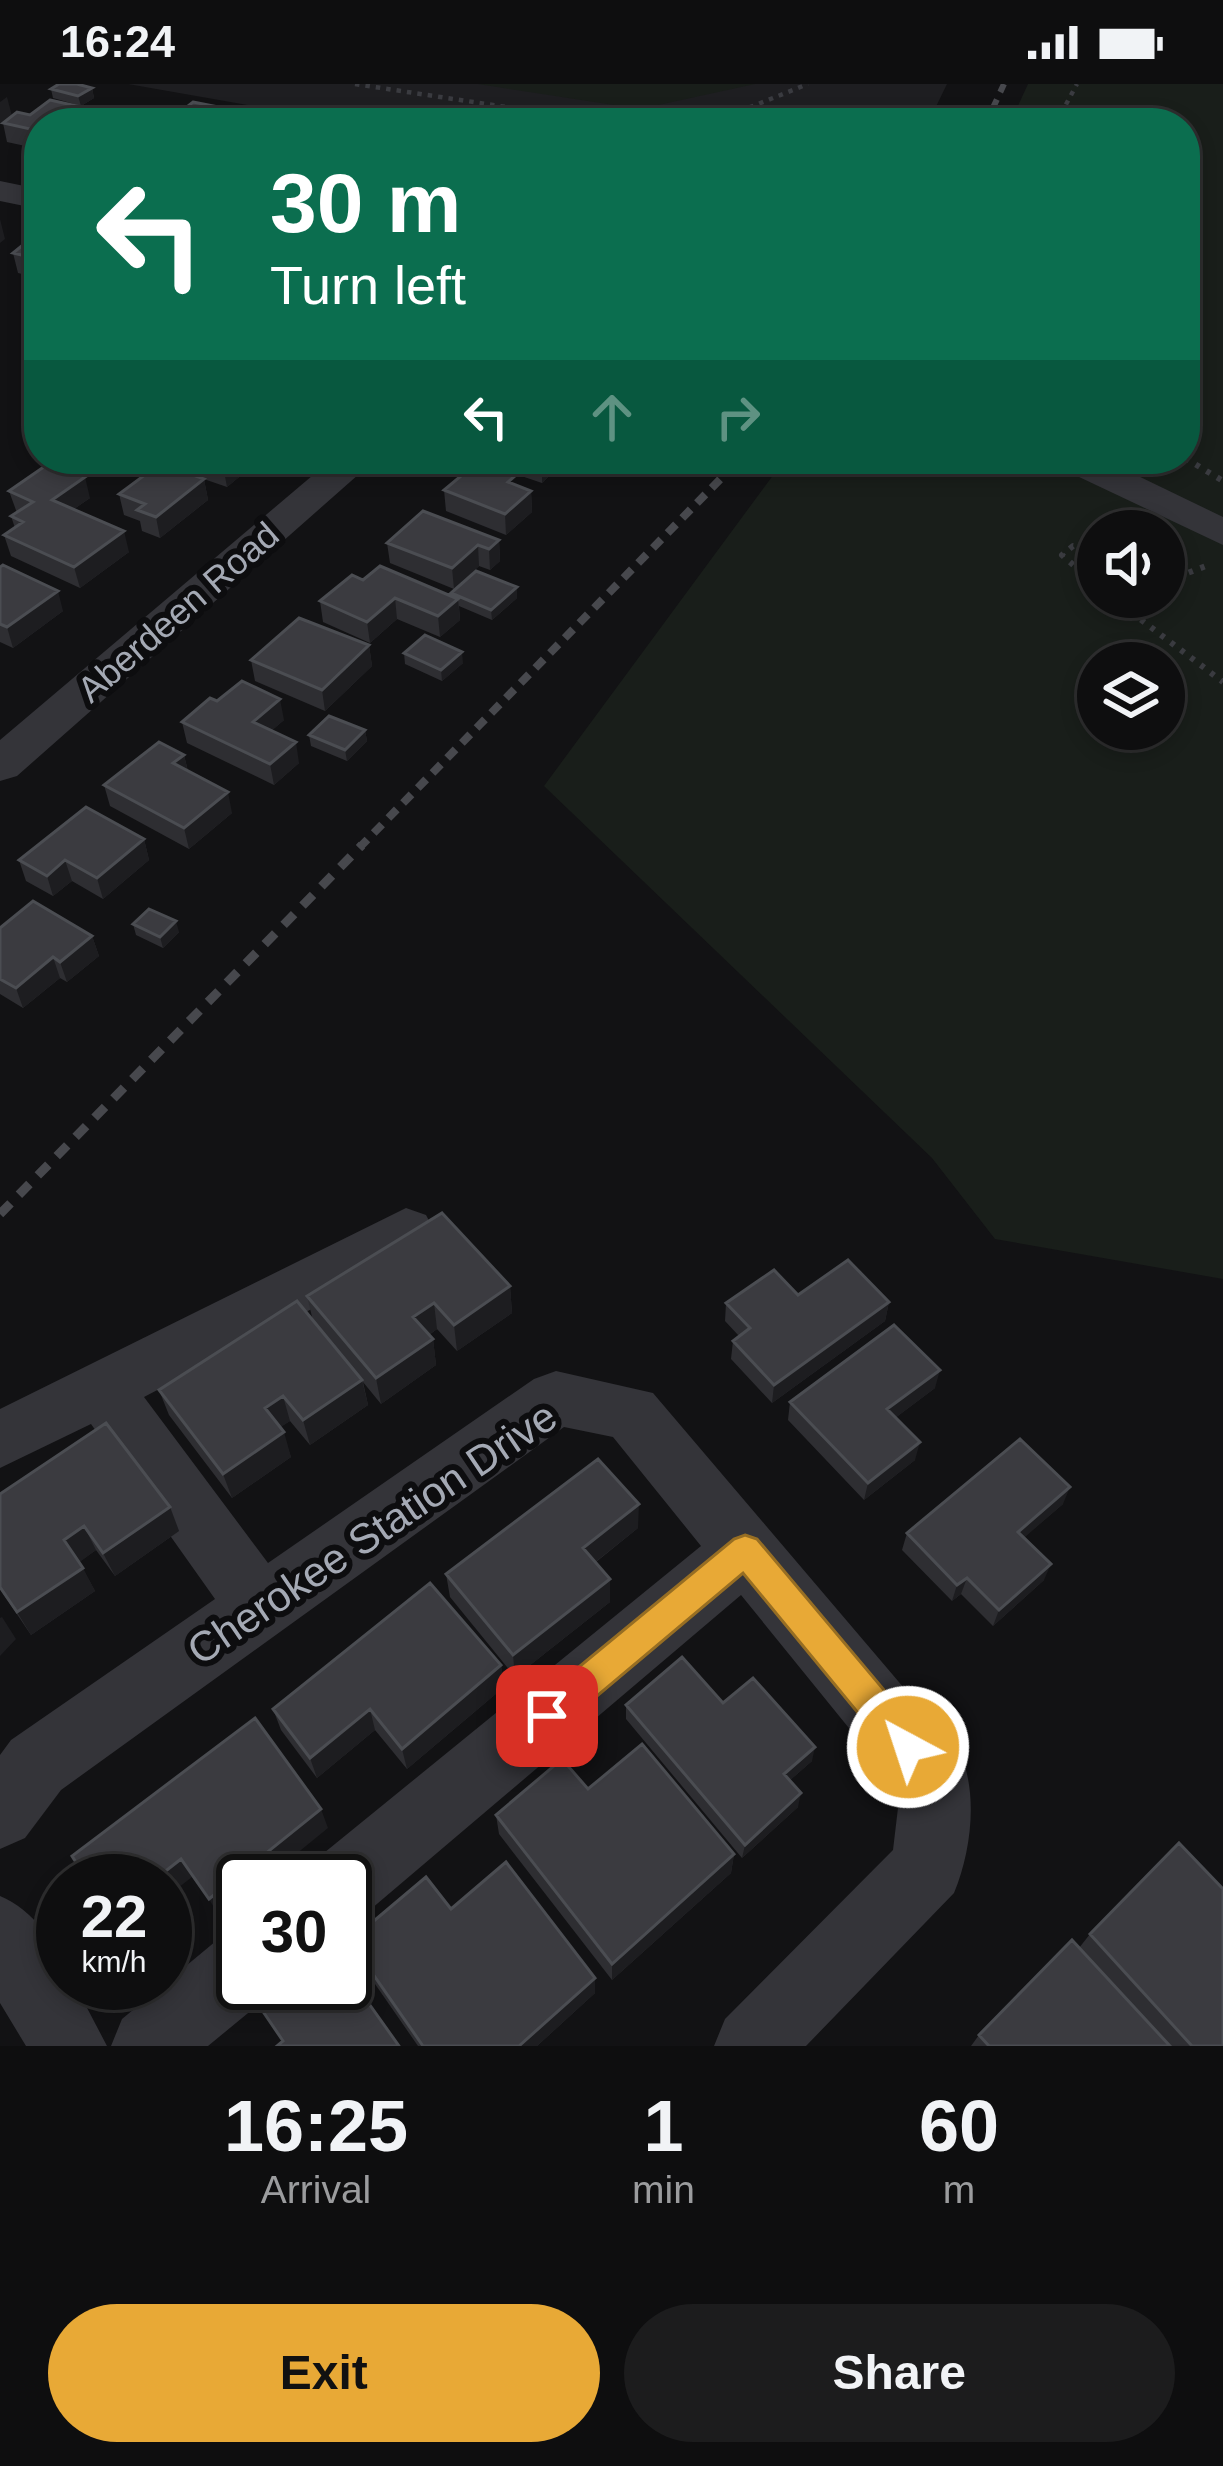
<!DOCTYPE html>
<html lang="en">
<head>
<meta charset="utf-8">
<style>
	:root { --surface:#0e0e0f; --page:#1c1c1d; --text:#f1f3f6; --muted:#9b9c9e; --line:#2e2e2f; --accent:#e8a936 }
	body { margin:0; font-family:Arial,sans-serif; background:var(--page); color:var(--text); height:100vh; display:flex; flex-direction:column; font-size:45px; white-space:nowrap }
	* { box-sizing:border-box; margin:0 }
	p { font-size:39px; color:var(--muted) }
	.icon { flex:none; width:66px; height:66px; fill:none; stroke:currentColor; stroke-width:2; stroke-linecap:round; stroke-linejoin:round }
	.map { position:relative; height:1962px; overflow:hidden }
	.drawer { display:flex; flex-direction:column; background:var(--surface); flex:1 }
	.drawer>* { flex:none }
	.top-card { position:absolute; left:24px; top:24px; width:1176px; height:366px; border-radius:48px; box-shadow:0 6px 18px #0003,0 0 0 3px var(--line); background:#0b6e4f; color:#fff; overflow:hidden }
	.buttons { position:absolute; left:1077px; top:426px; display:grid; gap:24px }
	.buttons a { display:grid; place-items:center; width:108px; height:108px; border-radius:50%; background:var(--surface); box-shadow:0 6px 18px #0003,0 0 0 3px var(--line); font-size:60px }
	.speed { position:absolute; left:36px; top:1770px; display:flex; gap:24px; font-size:60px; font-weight:700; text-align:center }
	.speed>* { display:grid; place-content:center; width:156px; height:156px; border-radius:50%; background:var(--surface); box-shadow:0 6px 18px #0003,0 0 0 3px var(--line); line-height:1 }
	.speed small { font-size:30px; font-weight:400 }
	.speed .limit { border:6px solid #111; border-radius:18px; background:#fff; color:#111 }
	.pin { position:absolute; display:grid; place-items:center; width:102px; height:102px; color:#fff; margin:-51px; border-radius:24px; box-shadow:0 6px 18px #0006 }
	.me { position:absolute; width:132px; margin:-66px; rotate:320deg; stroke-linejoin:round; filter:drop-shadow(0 0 9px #0008) }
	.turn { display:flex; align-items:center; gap:42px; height:252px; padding:0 48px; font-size:54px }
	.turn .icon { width:156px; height:156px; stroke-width:2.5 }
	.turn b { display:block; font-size:84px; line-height:102px }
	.lanes { display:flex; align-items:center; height:114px; padding:0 48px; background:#0003; justify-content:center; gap:60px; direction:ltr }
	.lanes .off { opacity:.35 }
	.eta { display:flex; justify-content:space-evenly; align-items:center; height:204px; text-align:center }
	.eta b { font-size:72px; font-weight:700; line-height:84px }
	.primary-button { display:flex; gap:24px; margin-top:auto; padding:24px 48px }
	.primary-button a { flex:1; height:138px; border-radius:72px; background:var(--accent); color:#111; font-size:48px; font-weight:700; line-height:138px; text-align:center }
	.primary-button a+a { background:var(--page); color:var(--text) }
	.status { display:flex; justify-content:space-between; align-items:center; height:84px; padding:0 60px; background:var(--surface); direction:ltr }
	.status svg { height:33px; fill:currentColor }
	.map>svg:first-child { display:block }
</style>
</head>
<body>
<div class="status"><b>16:24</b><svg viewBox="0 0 49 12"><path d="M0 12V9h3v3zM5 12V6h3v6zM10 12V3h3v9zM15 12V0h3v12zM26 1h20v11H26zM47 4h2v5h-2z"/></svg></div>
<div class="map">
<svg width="1223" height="1962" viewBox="0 0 1223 1962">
	<rect width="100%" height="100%" fill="#121214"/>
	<path fill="#1e1e21" d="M128,0h819l-19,39h-578z"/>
	<path fill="#191e1a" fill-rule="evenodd" d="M478,0h277l-115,25z
		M1028,0h195v1195l-228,-40 -63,-81 -388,-372 241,-327h400v-336h-175zM1098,447h66v66h-66zM1098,579h66v66h-66z"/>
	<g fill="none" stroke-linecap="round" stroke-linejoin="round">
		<path stroke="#3a3b40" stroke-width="4.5" stroke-dasharray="4.5 6" stroke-linecap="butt" d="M355,0l256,39
			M667,39l76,-13 65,-26
			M1056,39l21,-39"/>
		<path stroke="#3a3b40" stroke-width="6" stroke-dasharray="4.5 8" stroke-linecap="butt" d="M1185,374l38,23
			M1098,465l-25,-3 -11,9 36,32
			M1164,489l21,1 26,-10
			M1111,513l112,85"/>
		<path fill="#343439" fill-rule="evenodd" d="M0,97l39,8v20l-39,-8z
			M332,375h44l-359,317 -17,5v-41z
			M1052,375h51l120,58v28l-165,-78z
			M406,1124l20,7 9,17 -9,17 -282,148 124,166 266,-184 22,-8 97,22 308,362c17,41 10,97 -7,138l-148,153h-92l11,-27 168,-169 7,-59 -159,-196 -370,314 -26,11v-39h-36l10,-24 382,-311 -88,-109 -49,-10 -503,363 -36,48 -25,11v-94l11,-15 204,-141 -124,-175 -91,44v-59z
			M0,1812c32,13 63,51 63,87h11l33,63h-81l-26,-43z
			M243,1846v53h31l-4,12 -62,51h-97l11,-27 94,-78z"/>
		<path stroke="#47484d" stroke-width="6" stroke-dasharray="9 8" stroke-linecap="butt" d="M986,39l18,-39"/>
		<path stroke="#47484d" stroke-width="8" stroke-dasharray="12 9" stroke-linecap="butt" d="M359,764l381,-389"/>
		<path stroke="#47484d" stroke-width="9" stroke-dasharray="15 12" stroke-linecap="butt" d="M0,1130l362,-369"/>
	</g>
	<path fill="#2e2e32" d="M92,4l2,10 -13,8 -28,-8 -2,-9z
		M174,33l51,1 -6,5h-44z
		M3,39h36v26l-32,-7z
		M39,148v46l-21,-5 -5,-20z
		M175,375h86l-34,28 -32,-11 9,3 4,21 -48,38 -18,-7 -2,-10 -16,-6 -5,-21 58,-25z
		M486,375h81l-25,24 -56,-19z
		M517,402l14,5 1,21 -26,23 -60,-24 -2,-21z
		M9,407l81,7 -16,11 55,43 -49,36 -69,-32 -7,-21 11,-7 -4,-12 6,-3z
		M499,456l1,21 -10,9 -11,-4 -25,23 -64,-26 -3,-20z
		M0,483l63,44 -50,37 -13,-6z
		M363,496l88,16v-3l66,5 -25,22 -33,-14 1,14 -20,17 -43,-18 -27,24 -47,-21 -3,-21z
		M369,561l3,21 -47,45 -70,-30 -4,-21z
		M404,569l59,10 -21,18 -37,-17z
		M284,636l-13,11 28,32 -25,22 -87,-42 -5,-21z
		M365,646l2,11 -20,20 -36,-15 -2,-11z
		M184,671l4,16 44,42 -43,36 -79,-43 -6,-21z
		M144,755l5,21 -46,39 -31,-18 -19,15 -27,-15 -7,-21z
		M133,840l46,8 -16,16 -27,-13z
		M0,844l92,8 7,20 -32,26 -7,-4 -37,30 -23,-14z
		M510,1202l2,27 -55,38 -20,-22 -8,6 4,4 3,26 -55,39 -18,-22 5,23 -58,40 -20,-24 -10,6 11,30 -59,41 -63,-83 -10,-25 154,-69 -6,-25z
		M798,1211l91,7 -4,19 -113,82 -41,-44 2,-18 6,-5 -14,-15 1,-18z
		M935,1304l-40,30 20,42 -51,40 -76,-80 2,-18z
		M0,1410l170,13 9,24 -64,45 -19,-26 -17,12 16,29 -64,44 -31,-46z
		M1063,1420l-40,34 21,42 -51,46 -32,-32 -9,7 -50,-51 5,-17z
		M638,1444l-42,34 14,40 -95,75 -65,-80 -4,-23z
		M501,1581l3,22 -97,82 -32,-39 -58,48 -36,-48 -8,-21z
		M723,1619l89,58 -23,20 9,26 -56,51 -116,-139v-14z
		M588,1705l146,65 -3,19 -119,107 -113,-146 -3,-19z
		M451,1825l144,69v15l-58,53h-119l-61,-88 -7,-17z
		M1090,1850l133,112h-252l8,-11 100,-87z"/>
	<path fill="#1d1d20" d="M92,4l2,10 -13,8 -3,-10z
		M7,13l5,19 -12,8v-22z
		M81,23l3,16h-25z
		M224,24l1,10 -6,5h-13z
		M162,28l2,11h-17z
		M0,135l5,20 -5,4z
		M232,375h29l-34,28 -4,-21z
		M545,375h22l-25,24v-21z
		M85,393l5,21 -32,22 -6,-20z
		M204,395l4,21 -48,38 -4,-21z
		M531,407l1,21 -26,23 -1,-21z
		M124,447l5,21 -49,36 -6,-21z
		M499,456l1,21 -10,9 -1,-21z
		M478,461l1,21 -25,23 -2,-21z
		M517,503v11l-25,22 -1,-10z
		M58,507l5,20 -50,37 -6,-21z
		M395,514l2,21 -27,24 -3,-21z
		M458,515l2,21 -20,17 -2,-21z
		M369,561l3,21 -47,45 -3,-21z
		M462,568l1,11 -21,18 -1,-11z
		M280,615l4,21 -27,23 -4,-21z
		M365,646l2,11 -20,20 -2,-11z
		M296,658l3,21 -25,22 -4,-21z
		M184,671l5,21 -16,-13z
		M228,708l4,21 -43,36 -5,-21z
		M144,755l5,21 -46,39 -6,-21z
		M65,776l7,21 -19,15 -6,-20z
		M176,837l3,11 -16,16 -3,-11z
		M92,852l7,20 -32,26 -7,-20z
		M53,873l7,21 -37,30 -7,-20z
		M510,1202l2,27 -55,38 -3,-26z
		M889,1218l-4,19 -113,82 2,-18z
		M434,1219l3,26 -20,14 -4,-26z
		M433,1255l3,26 -55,39 -5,-26z
		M940,1286l-5,18 -52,39 4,-18z
		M362,1296l6,25 -58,40 -7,-25z
		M283,1312l7,25 -18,12 -7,-25z
		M284,1348l7,25 -59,41 -9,-24z
		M920,1358l-5,18 -51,40 4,-17z
		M1070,1403l-7,17 -52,45 7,-17z
		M639,1420l-1,24 -54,43 -1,-23z
		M170,1423l9,24 -64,45 -12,-23z
		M84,1442l12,24 -19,14 -13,-24z
		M1051,1480l-7,16 -51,46 6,-16z
		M83,1484l12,23 -64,44 -14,-23z
		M967,1494l-6,16 -9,7 5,-16z
		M610,1495v23l-95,75 -2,-22z
		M2,1533l14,22 -16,17v-38z
		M501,1581l3,22 -97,82 -5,-20z
		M370,1625l5,21 -58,48 -7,-20z
		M815,1663l-3,14 -31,27 3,-14z
		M801,1709l-3,14 -56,51 3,-13z
		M321,1725l7,19 -65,53h-20v16l-24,19 -10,-17z
		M734,1770l-3,19 -119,107v-16z
		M181,1775l11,18 -27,21v-17h-12z
		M595,1894v15l-58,53h-18z"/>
	<path fill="#3b3b40" stroke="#4b4d52" stroke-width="3" d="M59,0h18l15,4 -14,8 -27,-7z
		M50,16l31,7 -22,16h-20v8l-36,-8 14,-11 13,3z
		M193,18l31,6 -18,15 -32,-6z
		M143,23l19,5 -15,11h-60l12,-8 26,6z
		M39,148v27l-26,-6z
		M203,375h29l-9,7z
		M479,377l37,14 -8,7 23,9 -26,23 -61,-24z
		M51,378l34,15 -33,23 72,31 -50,36 -70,-32 19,-13 -12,-6 22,-14 -24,-11z
		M161,379l43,16 -48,38 -19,-7 8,-6 -26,-10z
		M423,427l76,29 -10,9 -11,-4 -26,23 -65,-25z
		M3,481l55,26 -51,36 -7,-3v-57z
		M380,482l78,33 -20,17 -43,-18 -28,24 -47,-21 32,-26 11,5z
		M476,487l41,16 -26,23 -40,-17z
		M299,534l70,27 -47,45 -71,-30z
		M425,551l37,17 -21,18 -37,-17z
		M242,597l38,18 -27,23 43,20 -26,22 -88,-42 28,-24 7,3z
		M329,632l36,14 -20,20 -36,-15z
		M159,658l25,13 -11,8 55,29 -44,36 -80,-43z
		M86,723l58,32 -47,39 -32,-18 -18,16 -28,-16z
		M33,817l59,35 -32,26 -7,-5 -37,31 -16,-9v-51z
		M149,825l27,12 -16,16 -27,-13z
		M442,1129l68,73 -56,39 -20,-22 -21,14 20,22 -57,39 -69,-82z
		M848,1176l41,42 -115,83 -41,-44 17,-13 -24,-25 48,-33 24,25z
		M297,1217l65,79 -59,40 -20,-24 -18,12 19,24 -61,42 -64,-84z
		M894,1241l46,45 -53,39 33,33 -52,41 -78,-81z
		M106,1339l64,84 -67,46 -19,-27 -20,14 19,28 -66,44 -17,-25v-93z
		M1020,1355l50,48 -52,45 33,32 -52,46 -32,-32 -10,7 -50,-52z
		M598,1375l41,45 -56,44 27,31 -97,76 -67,-81z
		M430,1499l71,82 -99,84 -32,-40 -60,49 -37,-49z
		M682,1573l41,46 30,-25 62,69 -31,27 17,19 -56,52 -119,-140z
		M255,1634l66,91 -112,90 -28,-40 -28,22h-65l-16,-25z
		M642,1660l92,110 -122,110 -116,-149 66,-56 26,30z
		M1179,1759l44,46v157h-31l-102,-112z
		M506,1778l89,116 -76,68h-96l-73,-105 76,-64 25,32z
		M1072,1856l98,106h-181l-10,-11z
		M345,1886l54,76h-122l6,-5 -23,-34 28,-24h57z"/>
	<path fill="#e8a936" stroke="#976e23" stroke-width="3" d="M745,1451l12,4 164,195 5,13 -5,12 -13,6 -12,-6 -153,-186 -184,155 -12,5 -13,-5 -5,-12 5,-12 200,-165z"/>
	<g text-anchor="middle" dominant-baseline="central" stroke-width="12" stroke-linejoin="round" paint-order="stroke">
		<g font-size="36" fill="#a4a9b4" stroke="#0d0d0f">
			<text transform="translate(178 528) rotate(-41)">Aberdeen Road</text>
		</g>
		<g font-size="42" fill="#a4a9b4" stroke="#0d0d0f">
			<text transform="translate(372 1449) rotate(-34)">Cherokee Station Drive</text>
		</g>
	</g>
</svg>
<div class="buttons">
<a><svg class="icon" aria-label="sound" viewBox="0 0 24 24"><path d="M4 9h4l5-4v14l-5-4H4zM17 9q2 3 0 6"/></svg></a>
<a><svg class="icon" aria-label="layers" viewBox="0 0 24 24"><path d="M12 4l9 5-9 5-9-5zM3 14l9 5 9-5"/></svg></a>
</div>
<div class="speed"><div>22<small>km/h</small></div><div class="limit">30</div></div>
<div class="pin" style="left:547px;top:1632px;background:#d93025"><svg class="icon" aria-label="arrive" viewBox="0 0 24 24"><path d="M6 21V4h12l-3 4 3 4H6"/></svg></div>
<svg class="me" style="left:908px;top:1663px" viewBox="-20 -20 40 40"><circle r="17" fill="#e8a936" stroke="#fff" stroke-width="3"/><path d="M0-11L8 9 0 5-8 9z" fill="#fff"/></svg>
<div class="top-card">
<div class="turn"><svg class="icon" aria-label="left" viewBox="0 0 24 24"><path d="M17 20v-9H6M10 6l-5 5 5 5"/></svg><div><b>30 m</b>Turn left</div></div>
<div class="lanes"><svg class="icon" aria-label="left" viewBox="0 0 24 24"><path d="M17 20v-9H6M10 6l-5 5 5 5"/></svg><svg class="icon off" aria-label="ahead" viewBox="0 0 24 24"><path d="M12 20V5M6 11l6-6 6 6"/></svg><svg class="icon off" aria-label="right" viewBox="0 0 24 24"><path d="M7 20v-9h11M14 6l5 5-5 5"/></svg></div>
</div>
</div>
<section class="drawer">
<div class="eta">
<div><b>16:25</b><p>Arrival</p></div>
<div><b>1</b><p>min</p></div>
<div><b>60</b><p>m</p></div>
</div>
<div class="primary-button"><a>Exit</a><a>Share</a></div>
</section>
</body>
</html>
